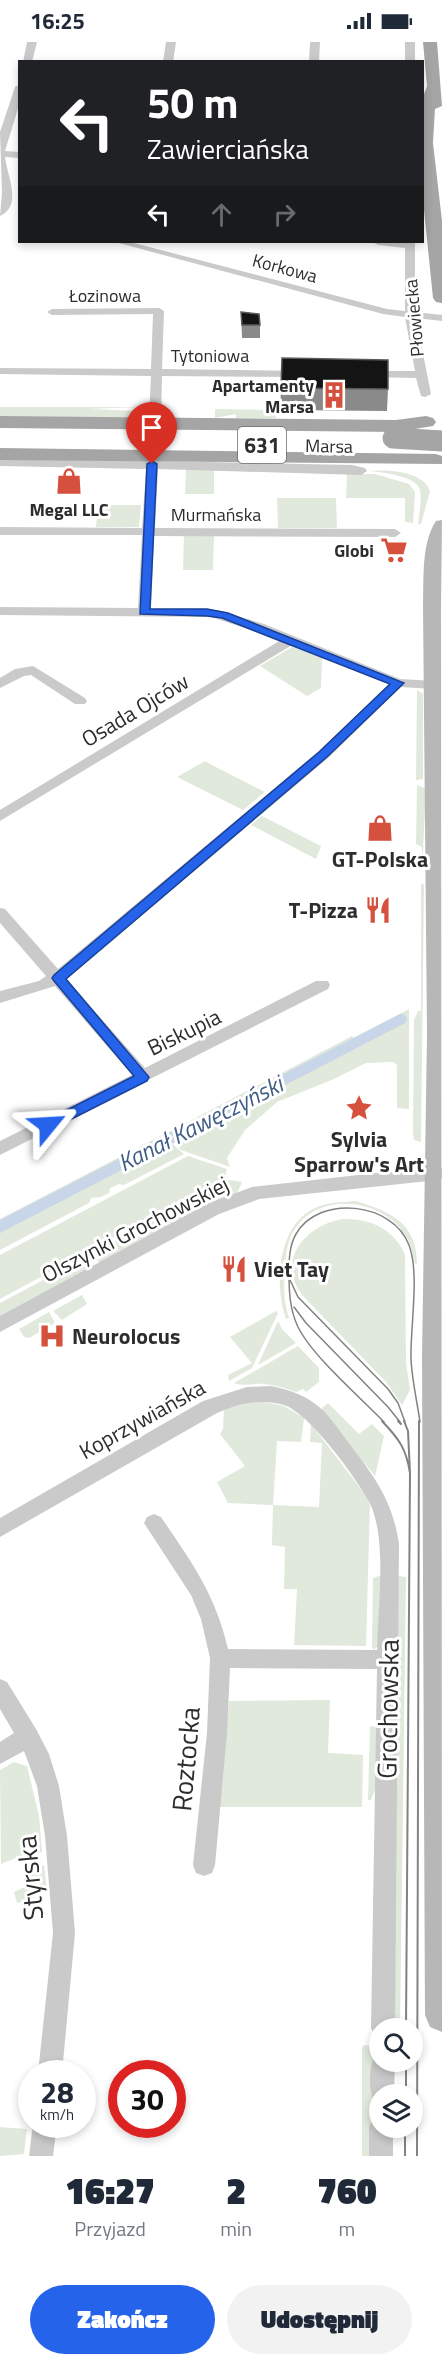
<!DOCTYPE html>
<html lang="pl">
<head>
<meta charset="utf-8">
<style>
	:root { --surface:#fff; --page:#f2f2f3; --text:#1f2937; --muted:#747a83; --accent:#2563eb }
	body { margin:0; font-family:"Titillium Web",sans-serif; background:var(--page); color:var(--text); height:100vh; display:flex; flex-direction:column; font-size:22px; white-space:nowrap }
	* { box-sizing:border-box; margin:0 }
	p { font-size:20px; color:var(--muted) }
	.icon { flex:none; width:33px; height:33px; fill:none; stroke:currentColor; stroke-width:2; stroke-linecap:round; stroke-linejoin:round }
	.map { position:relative; height:2114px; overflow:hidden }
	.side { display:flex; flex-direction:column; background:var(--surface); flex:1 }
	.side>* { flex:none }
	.banner { position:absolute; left:18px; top:18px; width:406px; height:183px; border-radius:0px; box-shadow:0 3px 9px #0003; background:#202124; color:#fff; overflow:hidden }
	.controls { position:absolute; left:369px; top:1976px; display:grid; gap:12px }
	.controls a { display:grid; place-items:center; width:54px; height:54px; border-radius:50%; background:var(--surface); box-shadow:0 3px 9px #0003; font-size:30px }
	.speed { position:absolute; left:18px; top:2018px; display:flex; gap:12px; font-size:30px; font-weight:700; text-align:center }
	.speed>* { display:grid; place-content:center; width:78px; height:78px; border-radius:50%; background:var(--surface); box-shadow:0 3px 9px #0003; line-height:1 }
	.speed small { font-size:15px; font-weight:400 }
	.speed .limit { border:9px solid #d22; background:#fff; color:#111 }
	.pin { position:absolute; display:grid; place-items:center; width:51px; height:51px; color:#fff; margin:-62px -26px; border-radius:50% 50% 50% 0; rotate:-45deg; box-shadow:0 0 6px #0007 }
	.pin .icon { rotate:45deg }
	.me { position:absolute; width:66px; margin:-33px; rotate:63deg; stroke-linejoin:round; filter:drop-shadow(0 0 4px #0008) }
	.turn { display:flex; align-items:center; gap:21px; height:126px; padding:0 30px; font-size:27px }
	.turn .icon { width:78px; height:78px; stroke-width:2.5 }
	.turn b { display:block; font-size:42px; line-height:51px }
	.lanes { display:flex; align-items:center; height:57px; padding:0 30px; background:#0003; justify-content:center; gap:30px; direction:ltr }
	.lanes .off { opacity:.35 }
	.eta { display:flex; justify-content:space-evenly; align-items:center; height:102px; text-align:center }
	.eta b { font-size:36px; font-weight:800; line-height:42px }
	.cta { display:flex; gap:12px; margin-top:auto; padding:12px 30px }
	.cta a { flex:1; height:69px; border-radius:36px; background:var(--accent); color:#fff; font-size:24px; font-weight:800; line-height:69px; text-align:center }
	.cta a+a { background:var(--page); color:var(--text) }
	.status { display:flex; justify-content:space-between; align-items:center; height:42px; padding:0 30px; background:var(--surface); direction:ltr }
	.status svg { height:16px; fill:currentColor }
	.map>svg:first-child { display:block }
</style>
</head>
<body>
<div class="status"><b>16:25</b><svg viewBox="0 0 49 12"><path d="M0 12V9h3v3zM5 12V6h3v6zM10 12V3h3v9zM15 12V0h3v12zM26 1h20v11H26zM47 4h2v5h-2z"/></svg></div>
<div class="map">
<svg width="442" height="2114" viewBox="0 0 442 2114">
	<rect width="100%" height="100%" fill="#fff"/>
	<path fill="#e0e9db" d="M0,365h139l-50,2 49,2v4l-17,3 -121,-1z
		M215,367l61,1v8h-40v-4l-21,4z
		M186,428h28v24h-29z
		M369,429c18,-2 55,0 61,20l-9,33h-3c1,-11 4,-24 2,-34 -3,-14 -39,-18 -51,-19z
		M347,432h28l34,10 6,8 -2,31 -8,-1v-24h-59z
		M277,456h59l1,30h-59z
		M98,463h43l-2,22h-43z
		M184,493l30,1 -1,34h-30z
		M292,605l30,11 -1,30 -14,8 -47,-30z
		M417,648l6,4v85l-7,1z
		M205,719l5,3 55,28 -22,18 -66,-33z
		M417,743l9,4 -4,83v-25l-6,-3z
		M262,774l59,30 -5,13 -65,-34z
		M421,841l3,2 -3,257 -7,-2 -1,-8 1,-112 4,-9h3z
		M409,967v100l-12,-1v-43l-4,-3 -27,1 -32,16 -57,23 -32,28 -18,28 3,9 -49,-17 -14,-17 185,-97 2,2z
		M162,1093l22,19 -60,31 -5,-1 -9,4 -1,5 -8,4 -10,1 -2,5 -89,47v-31z
		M188,1114l39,13 -2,8 -225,122v-44z
		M229,1138l13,2 -5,12 -137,69 -8,-9z
		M356,1159c34,11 61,21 61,63l-3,-1c-2,-58 -87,-80 -118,-36 -9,13 -10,26 -11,40 -1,18 -2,34 4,51l-3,1c-13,-38 -8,-101 37,-114 10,-3 22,-3 33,-4z
		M343,1177c26,-1 52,10 62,36l1,107 4,28 -8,15 -16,-23 -83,-86c-28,-35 2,-71 40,-77z
		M85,1216l8,9 -93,50v-14z
		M82,1253l5,9 -25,16 -9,-9z
		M276,1269l2,2 -26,55 -23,13 -1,-6 24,-12 -22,-26z
		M49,1270l6,11 -26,15 -5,-1 -5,-8z
		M278,1279l4,8 14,14 -38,22z
		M298,1304l21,22v14l-13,10 -3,-3 -7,3c-11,-4 -21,-7 -33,-8 -10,-1 -20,3 -29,-1z
		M259,1359l25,5 20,12 -3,24 -24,-1 -4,64 46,2 3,-64 -12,-1 1,-18 53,69 6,11 -4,142 -72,-1 3,-56h-13l1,-42 -13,-2 1,-40 -45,-2 -11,-21 28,-16 -25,-32 3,-5 1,-20z
		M328,1361l31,31 13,-10 12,12 -9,40 -53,-63v-5z
		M382,1533l-3,70 -5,5 -2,-3 1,-69z
		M398,1534l8,1 -6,451h-7z
		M330,1658l-2,53 35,2 -1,52h-143l10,-106z
		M370,1684l8,1v55l-7,18h-3z
		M14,1720l13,4 12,50 3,36 -20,8 -4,-3 -17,7 -1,-94z
		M44,1823l3,26 -13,3 1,4 -18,5 -3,-11 15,-7 -5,-13z
		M365,2003l7,1 2,3 -2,107h-10v-109z
		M0,2085l27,2 -3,25 -24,2z"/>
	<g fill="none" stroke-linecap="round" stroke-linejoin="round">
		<path fill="#c9d5e8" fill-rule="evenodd" d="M400,972l5,1 2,4 -2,4 -405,210v-13z"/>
		<path fill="#cacaca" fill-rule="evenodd" d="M27,0h10l-5,20h-9z
			M166,0h10l-3,20h-10z
			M310,0h10l-1,20h-10z
			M405,0h10v20h-10z
			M20,42v18l-15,49 15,1v6l-15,-1c2,18 18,49 -5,59l2,-23 -2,-61 15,-45z
			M115,200h15l257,67 18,2v-63l-27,-3 -5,-3h42v70l27,3v6l-26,-3 15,76 -6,3 -4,-1 -5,-18 -49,-1 -6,-3 6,-3h48l-10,-54 -22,-3z
			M159,266l5,3 -2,58 140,2 6,3 -6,3 -140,-1 -1,41 -6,4 -6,-4 2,-41 -151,-2v-6l151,1 2,-55 -101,1 -5,-3 5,-3z
			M0,416l352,7 13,3 2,3 -6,4 -203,-6 -3,59 240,1 6,4 -6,4 -241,-1 -3,73 66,1 47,14 136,55 34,2 7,4 -7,4 -33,-2 -73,71 -262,221 79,89 171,-87h12l2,4 -2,4 -328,166v-14l132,-66 -77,-89 -55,17v-12l39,-10 7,-5 -46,-53v-15l5,1 53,60 260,-217 71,-68 -97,-39 -292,176v-11l281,-170 -70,-23 -211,-2v-8l138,1 4,-73h-142v-8l142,1 4,-59 -146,-3z
			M33,624l52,32 2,3 -2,3h-10l-44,-29 -7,1 -24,12v-10l15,-9z
			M438,1124l4,2v10l-4,2 -179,19 -40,15 -219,118v-16l207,-112 45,-17z
			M271,1344c15,3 31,8 43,17 13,9 22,23 31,35 27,36 47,59 54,106l-4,484h-15v10l-5,-2 -4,-8 6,-359 -147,-1 -3,65 -12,132 -3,8 -8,3 -8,-3 -3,-8 14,-132 3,-75 -9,-39 -10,-24 -47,-72 3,-6 7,-3 7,3c31,46 54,76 67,132l149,1c1,-39 7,-86 0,-124 -2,-9 -4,-18 -9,-26 -13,-24 -59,-87 -84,-95 -23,-7 -46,-1 -67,8l-217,124v-19l203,-117 44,-14z
			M0,1637l7,3 29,47 13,25 10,32 8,50 8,97 -13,140h-24l15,-140 -8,-97 -8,-50 -13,-35 -24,13v-22l14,-9 -14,-24z
			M380,2009v10h15l-1,33h-14v11l-6,-3c-6,-14 -5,-35 1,-49z
			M380,2074v11h13v29h-24v-29l4,-8z
			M33,2082h24l-4,32h-24z"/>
		<path fill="#b7b7b7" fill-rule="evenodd" d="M442,478l-1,86 1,1426 -12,-5 -5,-12 -3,-657 5,-324 -4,-428c1,-26 -2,-63 13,-85z"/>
		<path fill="#a5a5a5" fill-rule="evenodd" d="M423,0h14l5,64 -7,3 -2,34 9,78v82l-6,-1 -3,-4 -10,-98v-103l4,-11z
			M0,374l396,4 30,-4 7,2 3,4 -3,4 -37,6 -396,-4z
			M0,406l436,6 6,2v8l-442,-4z"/>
		<path stroke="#828282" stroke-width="1.5" d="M290,1238l8,17 90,92 10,14 7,19
			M294,1265l12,16 82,84 12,15
			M384,1380c-24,-25 -71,-65 -86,-95 -8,-17 -9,-34 -9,-53 0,-13 0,-28 7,-40 23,-40 97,-32 113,11 11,29 1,82 2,114 1,21 6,42 9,63"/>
		<path stroke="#828282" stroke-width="2" d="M382,1379c17,18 24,27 28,52
			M398,1379l3,3
			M404,1379l4,10 2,42 -4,555
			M406,2019v33
			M405,2085v29
			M417,2114l2,-735"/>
		<path stroke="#a5a5a5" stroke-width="21" d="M393,396l49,3"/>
	</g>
	<path fill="#8a8a8a" d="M241,270l19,13v13h-18z
		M281,346l107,1 -1,22 -107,-1z"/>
	<path fill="#141414" stroke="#5a5a5a" stroke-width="1.5" d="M241,270l18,2 1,11h-18z
		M282,316l106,2v29l-107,-1z"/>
	<path fill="#2563eb" stroke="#184099" stroke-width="1.5" d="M152,419l5,3 -7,145h57l21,4 176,70 -77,74 -261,222 83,98 -2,4 -99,50 -5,-2 -2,-4 2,-3 91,-46 -80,-95 -2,-3 2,-3 265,-223 71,-68 -168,-66 -15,-2 -67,-2 7,-150z"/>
	<defs>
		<symbol id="building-bare" viewBox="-9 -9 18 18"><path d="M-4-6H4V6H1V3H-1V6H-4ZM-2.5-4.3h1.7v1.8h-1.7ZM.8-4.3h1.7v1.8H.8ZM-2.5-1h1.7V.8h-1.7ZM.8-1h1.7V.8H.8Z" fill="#d5503d" stroke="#fff" stroke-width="2.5" paint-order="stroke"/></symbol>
		<symbol id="shop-bare" viewBox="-9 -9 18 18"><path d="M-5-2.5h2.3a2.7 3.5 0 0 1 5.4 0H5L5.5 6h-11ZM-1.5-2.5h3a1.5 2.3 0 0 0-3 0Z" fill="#d5503d" stroke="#fff" stroke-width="2.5" paint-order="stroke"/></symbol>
		<symbol id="supermarket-bare" viewBox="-9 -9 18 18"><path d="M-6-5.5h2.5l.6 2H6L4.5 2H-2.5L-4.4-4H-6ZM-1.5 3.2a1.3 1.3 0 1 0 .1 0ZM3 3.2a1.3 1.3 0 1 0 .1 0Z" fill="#d5503d" stroke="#fff" stroke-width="2.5" paint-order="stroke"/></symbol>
		<symbol id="restaurant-bare" viewBox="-9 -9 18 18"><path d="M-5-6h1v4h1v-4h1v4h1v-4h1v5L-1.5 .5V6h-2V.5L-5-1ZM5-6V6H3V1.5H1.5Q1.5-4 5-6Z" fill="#d5503d" stroke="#fff" stroke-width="2.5" paint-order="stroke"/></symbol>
		<symbol id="sight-bare" viewBox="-9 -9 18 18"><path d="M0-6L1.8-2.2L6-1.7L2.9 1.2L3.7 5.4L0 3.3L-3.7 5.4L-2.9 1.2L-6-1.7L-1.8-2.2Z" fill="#d5503d" stroke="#fff" stroke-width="2.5" paint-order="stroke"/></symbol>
		<symbol id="hospital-bare" viewBox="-9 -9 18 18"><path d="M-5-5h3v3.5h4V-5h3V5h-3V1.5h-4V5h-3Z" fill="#d5503d" stroke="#fff" stroke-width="2.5" paint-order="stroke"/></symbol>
	</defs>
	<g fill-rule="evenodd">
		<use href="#building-bare" x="315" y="334" width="38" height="38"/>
		<use href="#shop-bare" x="50" y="420" width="38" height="38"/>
		<use href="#supermarket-bare" x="375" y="489" width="38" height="38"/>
		<use href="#shop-bare" x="361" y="767" width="38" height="38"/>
		<use href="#restaurant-bare" x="359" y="849" width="38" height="38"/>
		<use href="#sight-bare" x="340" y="1047" width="38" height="38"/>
		<use href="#restaurant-bare" x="215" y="1208" width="38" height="38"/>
		<use href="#hospital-bare" x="33" y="1275" width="38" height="38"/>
	</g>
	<g text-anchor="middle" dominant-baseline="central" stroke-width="6" stroke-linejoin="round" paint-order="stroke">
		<g font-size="18" fill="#2d2d2d" stroke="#fff">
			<text transform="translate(285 226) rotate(15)">Korkowa</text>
			<text x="105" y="253">Łozinowa</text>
			<text transform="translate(414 276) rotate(-95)">Płowiecka</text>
			<text x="210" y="313">Tytoniowa</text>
			<text transform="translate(329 404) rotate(1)">Marsa</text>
			<text x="216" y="472">Murmańska</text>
		</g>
		<g font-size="18" font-weight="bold" fill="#2d2d2d" stroke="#fff" text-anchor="end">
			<text x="314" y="343">Apartamenty<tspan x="314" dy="21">Marsa</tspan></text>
			<text x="69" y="467" text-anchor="middle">Megal LLC</text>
			<text x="374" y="508">Globi</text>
		</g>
		<rect fill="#fff" stroke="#6c6c6c" stroke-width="1.5" x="238" y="385" width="48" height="36" rx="4.5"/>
		<g font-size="21" font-weight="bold" fill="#2d2d2d">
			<text x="262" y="403">631</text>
		</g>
		<g font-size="22" fill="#2d2d2d" stroke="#fff">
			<text transform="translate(135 668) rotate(-31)">Osada Ojców</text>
			<text transform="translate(184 990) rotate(-26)">Biskupia</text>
			<text transform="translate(135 1187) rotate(-27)">Olszynki Grochowskiej</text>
			<text transform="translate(142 1377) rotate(-29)">Koprzywiańska</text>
		</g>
		<g font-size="22" font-weight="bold" fill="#2d2d2d" stroke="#fff">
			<text x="380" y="817">GT-Polska</text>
			<text x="358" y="868" text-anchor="end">T-Pizza</text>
			<text x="359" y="1097">Sylvia<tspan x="359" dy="25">Sparrow's Art</tspan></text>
			<text x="254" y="1227" text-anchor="start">Viet Tay</text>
			<text x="72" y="1294" text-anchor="start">Neurolocus</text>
		</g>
		<g font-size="24" font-style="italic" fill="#425e87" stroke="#fff">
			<text transform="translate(200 1081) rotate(-27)">Kanał Kawęczyński</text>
		</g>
		<g font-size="27" fill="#2d2d2d" stroke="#fff">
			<text transform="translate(387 1667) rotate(-89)">Grochowska</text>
			<text transform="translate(185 1717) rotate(-85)">Roztocka</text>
			<text transform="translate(29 1836) rotate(-95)">Styrska</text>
		</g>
	</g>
</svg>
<div class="controls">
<a><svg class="icon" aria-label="search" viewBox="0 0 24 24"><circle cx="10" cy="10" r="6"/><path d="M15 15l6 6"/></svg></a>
<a><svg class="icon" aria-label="layers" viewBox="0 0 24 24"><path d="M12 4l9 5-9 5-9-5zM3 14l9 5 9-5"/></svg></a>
</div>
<div class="speed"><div>28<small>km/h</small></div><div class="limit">30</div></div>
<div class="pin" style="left:152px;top:422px;background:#d93025"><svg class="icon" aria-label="arrive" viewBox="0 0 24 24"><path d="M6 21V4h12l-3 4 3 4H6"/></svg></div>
<svg class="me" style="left:48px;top:1083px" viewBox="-20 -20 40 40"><path d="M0-17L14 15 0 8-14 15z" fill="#2563eb" stroke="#fff" stroke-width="4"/></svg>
<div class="banner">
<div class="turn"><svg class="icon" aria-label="left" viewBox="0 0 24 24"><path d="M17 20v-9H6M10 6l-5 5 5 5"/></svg><div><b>50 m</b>Zawierciańska</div></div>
<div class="lanes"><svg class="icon" aria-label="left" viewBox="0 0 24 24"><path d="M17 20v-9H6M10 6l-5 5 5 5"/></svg><svg class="icon off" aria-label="ahead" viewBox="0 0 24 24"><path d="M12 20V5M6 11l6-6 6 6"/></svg><svg class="icon off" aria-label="right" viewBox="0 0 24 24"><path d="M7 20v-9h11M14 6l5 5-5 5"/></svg></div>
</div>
</div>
<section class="side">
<div class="eta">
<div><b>16:27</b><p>Przyjazd</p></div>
<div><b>2</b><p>min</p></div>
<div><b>760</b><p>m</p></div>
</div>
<div class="cta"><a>Zakończ</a><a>Udostępnij</a></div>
</section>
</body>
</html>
